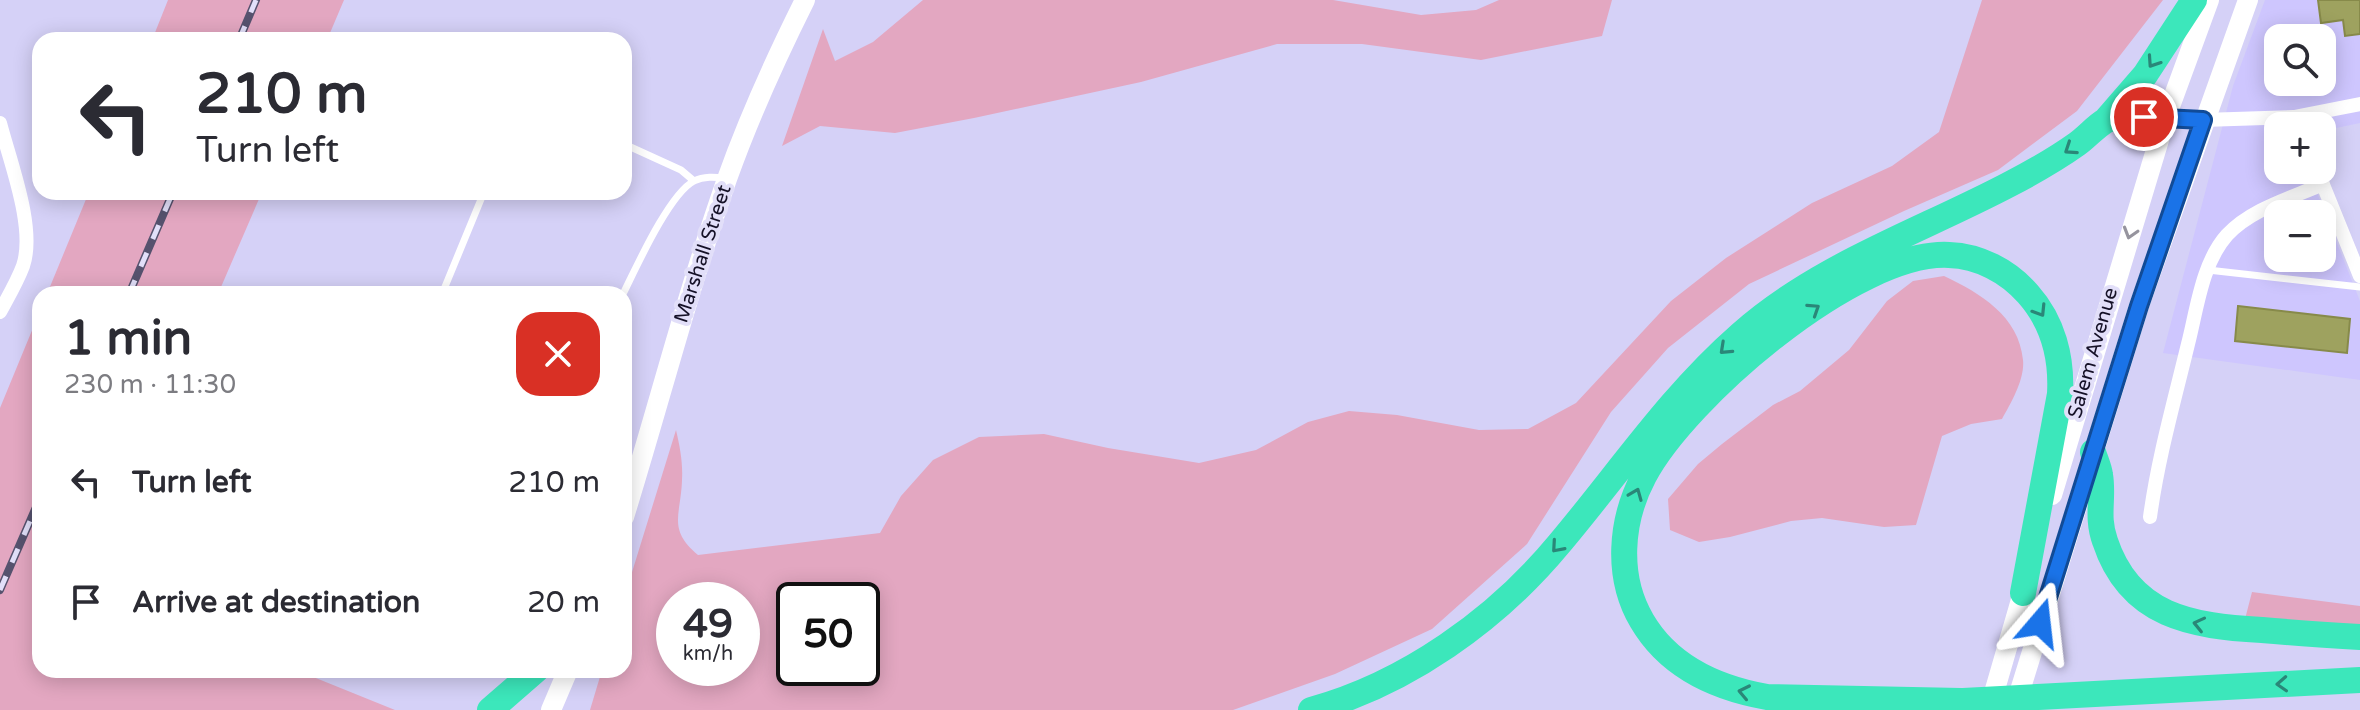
<!DOCTYPE html>
<html lang="en">
<head>
<meta charset="utf-8">
<style>
	:root { --surface:#fff; --page:#f7f7f7; --text:#2b2b33; --muted:#7c7c81 }
	body { margin:0; font-family:"Varela Round",sans-serif; background:var(--page); color:var(--text); height:100vh; display:flex; flex-direction:column; font-size:30px; white-space:nowrap }
	* { box-sizing:border-box; margin:0 }
	p { font-size:26px; color:var(--muted) }
	.icon { flex:none; width:44px; height:44px; fill:none; stroke:currentColor; stroke-width:2; stroke-linecap:round; stroke-linejoin:round }
	.map { position:relative; flex:1; overflow:hidden }
	.drawer { position:absolute; left:32px; top:286px; width:600px; height:392px; display:flex; flex-direction:column; background:var(--surface); border-radius:24px; box-shadow:0 4px 20px #0003 }
	.drawer>* { flex:none }
	.guide { position:absolute; left:32px; top:32px; width:600px; height:168px; border-radius:24px; box-shadow:0 4px 20px #0003; background:#fff; color:var(--text); overflow:hidden }
	.fabs { position:absolute; left:2264px; top:24px; display:grid; gap:16px }
	.fabs a { display:grid; place-items:center; width:72px; height:72px; border-radius:16px; background:var(--surface); box-shadow:0 4px 20px #0003; font-size:40px }
	.speed { position:absolute; left:656px; top:582px; display:flex; gap:16px; font-size:40px; font-weight:700; text-align:center }
	.speed>* { display:grid; place-content:center; width:104px; height:104px; border-radius:50%; background:var(--surface); box-shadow:0 4px 20px #0003; line-height:1 }
	.speed small { font-size:20px; font-weight:400 }
	.speed .limit { border:4px solid #111; border-radius:12px; background:#fff; color:#111 }
	.pin { position:absolute; display:grid; place-items:center; width:68px; height:68px; color:#fff; margin:-34px; border:4px solid #fff; border-radius:50%; box-shadow:0 2px 8px #0007 }
	.me { position:absolute; width:88px; margin:-44px; rotate:17deg; stroke-linejoin:round; filter:drop-shadow(0 0 6px #0008) }
	.turn { display:flex; align-items:center; gap:28px; height:168px; padding:0 32px; font-size:36px }
	.turn .icon { width:104px; height:104px; stroke-width:2.5 }
	.turn b { display:block; font-size:56px; line-height:68px }
	.round { display:grid; place-items:center; flex:none; width:84px; height:84px; border-radius:24px; background:var(--page) }
	.headline { display:flex; align-items:center; justify-content:space-between; height:136px; padding:0 32px }
	h1 { font-size:48px; font-weight:800; line-height:60px }
	ul { padding:0; list-style:none }
	li { display:flex; align-items:center; gap:24px; height:120px; padding:0 32px }
	li div { flex:1 }
	li b { display:block; font-size:30px }
	li em { font-style:normal }
	.map>svg:first-child { display:block }
</style>
</head>
<body>
<div class="map">
<svg width="2360" height="710" viewBox="0 0 2360 710">
	<rect width="100%" height="100%" fill="#d5d1f7"/>
	<path fill="#cec6fe" fill-rule="evenodd" d="M2265,0h95v123l-38,8v-5h-44v44h30l52,131v79l-197,-27 70,-267zM2278,38h44v44h-44zM2278,214h44v44h-44z"/>
	<path fill="#e3a7c1" fill-rule="evenodd" d="M168,0h176l-17,40h-175z
		M923,0h410l88,15 55,-5 23,-10h113l-10,36 -121,24 -119,-16h-85l-136,38 -167,36 -79,15 -75,-7 -38,20 41,-117 12,32 38,-19z
		M1982,0h181l-86,111 -79,59 -94,41 -155,73 -81,64 -57,64 -84,132 -95,85 -97,45 -102,36h-643l12,-40h22v-72l52,-168c4,17 7,33 6,50 -1,35 -15,49 16,75l182,-22 21,-37 32,-36 46,-23 65,-3 64,14 91,15 57,-13 52,-28 41,-11 48,4 82,15 49,-1 48,-26 95,-102 55,-43 86,-55 80,-37 47,-34zM742,600v68h-68v-68zM862,600v68h-68v-68z
		M89,192h173l-44,102h-171z
		M1944,276c36,17 75,40 79,84 2,19 -12,43 -21,59l-31,5 -29,12 -26,89 -32,2 -62,-9 -31,3 -61,16 -31,5 -29,-12 -2,-31 30,-35 24,-20 51,-39 27,-14 49,-41 38,-49 26,-20z
		M40,311v359h256l99,40h-395v-302z
		M2252,592l108,14v25l-116,-8z"/>
	<path fill="#9ea25f" stroke="#878a4a" stroke-width="2" d="M2318,0h42v34l-15,2 -2,-16 -22,3z
		M2238,306l112,13 -3,34 -112,-12z"/>
	<g fill="none" stroke-linecap="round" stroke-linejoin="round">
		<path stroke="#fff" stroke-width="7" d="M624,144l57,26 13,11
			M2208,270l152,17
			M442,294l42,-102
			M623,294c13,-26 46,-100 71,-113 10,-5 21,-4 31,-3"/>
		<path stroke="#fff" stroke-width="14" d="M2203,120l91,-3 66,-13
			M0,123c10,39 36,105 23,143 -6,16 -15,31 -23,46
			M2317,170l43,106
			M2150,517c8,-59 24,-115 38,-173 9,-35 14,-81 39,-109 24,-26 64,-37 96,-51"/>
		<path stroke="#fff" stroke-width="20" d="M2052,495l113,-375 44,-120
			M624,517c35,-113 64,-227 103,-338 22,-62 49,-121 78,-179
			M551,710l17,-40
			M1989,710l38,-131
			M2014,710l125,-404 109,-306"/>
		<path stroke="#3ce7bb" stroke-width="26" d="M2106,120l39,-45 49,-75
			M2093,452c2,7 6,15 7,23 4,23 -4,41 5,66 25,76 87,85 157,89 33,3 65,5 98,7
			M1961,701l-194,-4c-51,-9 -98,-30 -125,-76 -26,-44 -22,-100 2,-145 41,-78 212,-226 305,-221 30,1 59,16 79,39 25,28 34,64 32,100l-37,199
			M1944,702l416,-22
			M490,710l46,-40
			M1311,710c95,-26 185,-90 248,-166 60,-71 111,-148 182,-210 78,-69 178,-102 269,-150 23,-12 46,-25 67,-40 10,-7 18,-17 28,-23 17,-9 42,-4 60,-1"/>
		<defs>
			<path id="rail" d="M239,40l17,-40
				M129,294l44,-102
				M0,590l40,-92"/>
		</defs>
		<use href="#rail" stroke="#56526e" stroke-width="8"/>
		<use href="#rail" stroke="#e2dff9" stroke-width="5" stroke-dasharray="15" stroke-linecap="butt"/>
	</g>
	<defs><path id="oneway-chevron" d="M-2-3.5L2.5 0L-2 3.5" fill="none" stroke-width="1.6" stroke-linecap="round" stroke-linejoin="round" transform="scale(2)"/></defs>
	<g stroke="#2a8778">
		<use href="#oneway-chevron" transform="translate(2153 62) rotate(124)"/>
		<use href="#oneway-chevron" transform="translate(2070 149) rotate(146)"/>
		<use href="#oneway-chevron" transform="translate(1814 309) rotate(-33)"/>
		<use href="#oneway-chevron" transform="translate(2040 311) rotate(58)"/>
		<use href="#oneway-chevron" transform="translate(1725 349) rotate(137)"/>
		<use href="#oneway-chevron" transform="translate(1636 494) rotate(-68)"/>
		<use href="#oneway-chevron" transform="translate(1557 547) rotate(131)"/>
		<use href="#oneway-chevron" transform="translate(2199 624) rotate(-167)"/>
		<use href="#oneway-chevron" transform="translate(2282 684) rotate(177)"/>
		<use href="#oneway-chevron" transform="translate(1744 692) rotate(-168)"/>
	</g>
	<use stroke="#96949e" href="#oneway-chevron" transform="translate(2130 233) rotate(107)"/>
	<g fill="none" stroke-linecap="round" stroke-linejoin="round">
		<defs>
			<path id="route" d="M2040,623l99,-317 64,-186 -59,-3"/>
		</defs>
		<use href="#route" stroke="#114b97" stroke-width="20"/>
		<use href="#route" stroke="#1a73e8" stroke-width="14"/>
	</g>
	<g text-anchor="middle" dominant-baseline="central" stroke-width="8" stroke-linejoin="round" paint-order="stroke">
		<g font-size="20" fill="#151127" stroke="#e2dff9">
			<text transform="translate(703 254) rotate(-72)">Marshall Street</text>
			<text transform="translate(2093 353) rotate(-74)">Salem Avenue</text>
		</g>
	</g>
</svg>
<div class="fabs">
<a><svg class="icon" aria-label="search" viewBox="0 0 24 24"><circle cx="10" cy="10" r="6"/><path d="M15 15l6 6"/></svg></a>
<a>+</a>
<a>−</a>
</div>
<div class="speed"><div>49<small>km/h</small></div><div class="limit">50</div></div>
<div class="pin" style="left:2144px;top:117px;background:#d93025"><svg class="icon" aria-label="arrive" viewBox="0 0 24 24"><path d="M6 21V4h12l-3 4 3 4H6"/></svg></div>
<svg class="me" style="left:2040px;top:623px" viewBox="-20 -20 40 40"><path d="M0-17L14 15 0 8-14 15z" fill="#1a73e8" stroke="#fff" stroke-width="4"/></svg>
<div class="guide">
<div class="turn"><svg class="icon" aria-label="left" viewBox="0 0 24 24"><path d="M17 20v-9H6M10 6l-5 5 5 5"/></svg><div><b>210 m</b>Turn left</div></div>
</div>
<section class="drawer">
<div class="headline"><div><h1>1 min</h1><p>230 m · 11:30</p></div><a class="round" style="background:#d93025;color:#fff"><svg class="icon" aria-label="close" viewBox="0 0 24 24"><path d="M6 6l12 12M18 6L6 18"/></svg></a></div>
<ul>
<li><svg class="icon" aria-label="left" viewBox="0 0 24 24"><path d="M17 20v-9H6M10 6l-5 5 5 5"/></svg><div><b>Turn left</b></div><em>210 m</em></li>
<li><svg class="icon" aria-label="arrive" viewBox="0 0 24 24"><path d="M6 21V4h12l-3 4 3 4H6"/></svg><div><b>Arrive at destination</b></div><em>20 m</em></li>
</ul>
</section>
</div>
</body>
</html>
